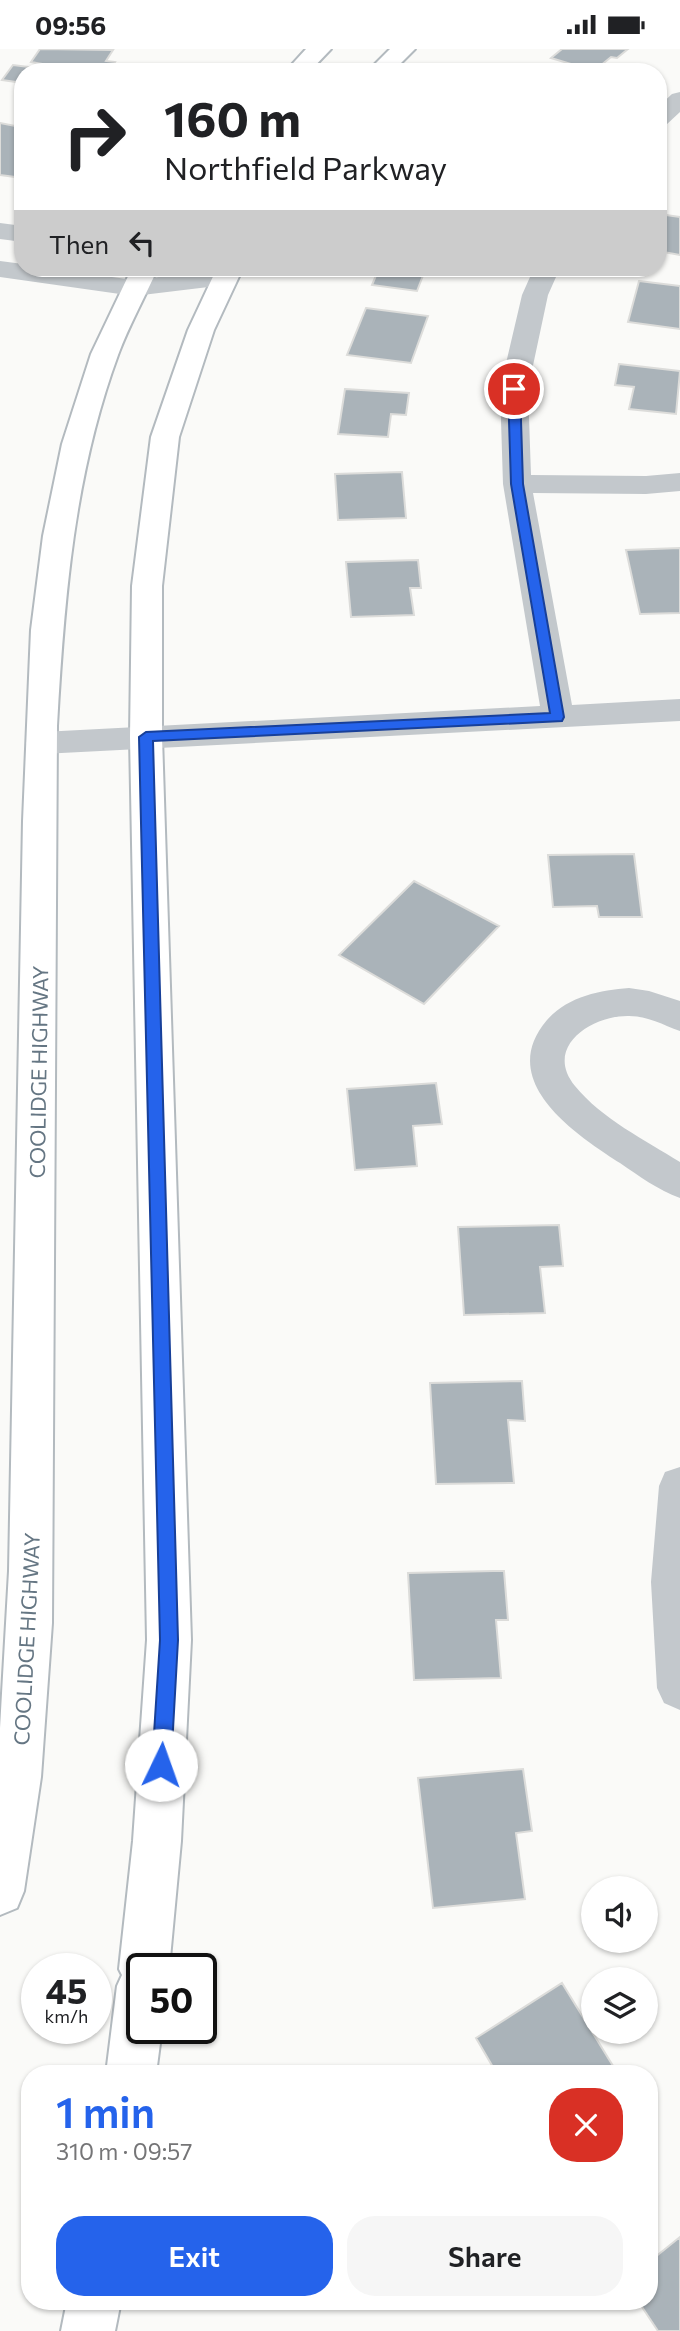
<!DOCTYPE html>
<html lang="en">
<head>
<meta charset="utf-8">
<style>
	:root { --surface:#fff; --page:#f6f6f6; --text:#202124; --muted:#757577; --accent:#2563eb }
	body { margin:0; font-family:Commissioner,sans-serif; background:var(--page); color:var(--text); height:100vh; display:flex; flex-direction:column; font-size:26px; white-space:nowrap }
	* { box-sizing:border-box; margin:0 }
	p { font-size:23px; color:var(--muted) }
	.icon { flex:none; width:38px; height:38px; fill:none; stroke:currentColor; stroke-width:2; stroke-linecap:round; stroke-linejoin:round }
	.map { position:relative; flex:1; overflow:hidden }
	.panel { position:absolute; left:21px; top:2016px; width:637px; height:245px; display:flex; flex-direction:column; background:var(--surface); border-radius:28px; box-shadow:0 2px 5px #0004 }
	.panel>* { flex:none }
	.hud { position:absolute; left:14px; top:14px; width:653px; height:214px; border-radius:28px; box-shadow:0 2px 5px #0004; background:#fff; color:var(--text); overflow:hidden }
	.tools { position:absolute; left:581px; top:1827px; display:grid; gap:14px }
	.tools a { display:grid; place-items:center; width:77px; height:77px; border-radius:50%; background:var(--surface); box-shadow:0 2px 5px #0004; font-size:35px }
	.speed { position:absolute; left:21px; top:1904px; display:flex; gap:14px; font-size:35px; font-weight:700; text-align:center }
	.speed>* { display:grid; place-content:center; width:91px; height:91px; border-radius:50%; background:var(--surface); box-shadow:0 2px 5px #0004; line-height:1 }
	.speed small { font-size:18px; font-weight:400 }
	.speed .limit { border:4px solid #111; border-radius:10px; background:#fff; color:#111 }
	.pin { position:absolute; display:grid; place-items:center; width:60px; height:60px; color:#fff; margin:-30px; border:4px solid #fff; border-radius:50%; box-shadow:0 2px 7px #0007 }
	.me { position:absolute; width:77px; margin:-38px; rotate:3deg; stroke-linejoin:round; filter:drop-shadow(0 0 5px #0008) }
	.turn { display:flex; align-items:center; gap:24px; height:147px; padding:0 35px; font-size:32px }
	.turn .icon { width:91px; height:91px; stroke-width:2.5 }
	.turn b { display:block; font-size:49px; line-height:60px }
	.then { display:flex; align-items:center; height:66px; padding:0 35px; background:#0003; gap:14px; font-size:26px }
	.round { display:grid; place-items:center; flex:none; width:74px; height:74px; border-radius:28px; background:var(--page) }
	.overview { display:flex; align-items:center; justify-content:space-between; height:119px; padding:0 35px }
	h1 { font-size:42px; font-weight:600; line-height:52px; color:var(--accent) }
	.cta { display:flex; gap:14px; margin-top:auto; padding:14px 35px }
	.cta a { flex:1; height:80px; border-radius:28px; background:var(--accent); color:#fff; font-size:28px; font-weight:600; line-height:80px; text-align:center }
	.cta a+a { background:var(--page); color:var(--text) }
	.status { display:flex; justify-content:space-between; align-items:center; height:49px; padding:0 35px; background:var(--surface); direction:ltr }
	.status svg { height:19px; fill:currentColor }
	.map>svg:first-child { display:block }
</style>
</head>
<body>
<div class="status"><b>09:56</b><svg viewBox="0 0 49 12"><path d="M0 12V9h3v3zM5 12V6h3v6zM10 12V3h3v9zM15 12V0h3v12zM26 1h20v11H26zM47 4h2v5h-2z"/></svg></div>
<div class="map">
<svg width="680" height="2282" viewBox="0 0 680 2282">
	<rect width="100%" height="100%" fill="#fafaf8"/>
	<path fill="#aab3b9" stroke="#dcdcda" stroke-width="2" d="M40,0l73,1 -7,11 9,1 -7,10h-85v11l-21,-3 11,-15 32,4 3,-4 -17,-3z
		M562,0h66l-11,9 -6,-1 -17,14 -43,-13z
		M0,74l20,4 3,-4v55l-23,-3z
		M666,166l14,2v38l-22,-4v-20z
		M379,219h67l-3,7 -19,-2 -7,18 -45,-6z
		M639,232l41,5v43l-52,-7z
		M366,259l62,8 -17,47 -64,-8z
		M619,315l61,7 -4,43 -47,-5 5,-22 -19,-2z
		M345,340l64,4 -3,22 -15,-1 -3,23 -50,-3z
		M402,423l4,46 -68,2 -3,-46z
		M680,499v65l-40,1 -14,-64z
		M418,511l3,28h-11l4,27 -63,2 -5,-55z
		M634,805l8,63h-43l-2,-11 -44,1 -5,-52z
		M414,832l85,45 -75,78 -85,-49z
		M436,1034l6,41 -29,2 4,40 -62,4 -8,-81z
		M559,1176l4,41 -23,1 5,46 -81,2 -6,-88z
		M522,1332l3,40 -17,-1 6,63 -78,1 -6,-101z
		M493,1522h11l4,49h-12l5,58 -87,2 -6,-107z
		M523,1720l9,62 -16,2 9,66 -92,9 -15,-130z
		M562,1934l56,91h-121l-21,-36z
		M680,2188v94h-22l-20,-30h11v-39z"/>
	<g fill="none" stroke-linecap="round" stroke-linejoin="round">
		<defs>
			<path id="secondary" d="M306,0h25l-22,23h-24z
				M390,0h25l-23,23h-25z
				M132,219h26c-13,29 -29,57 -40,87 -44,119 -54,245 -61,371l-5,897 -11,154 -17,114 -7,17 -17,7v-187l9,-157 14,-750 8,-191 12,-94 19,-92 29,-90z
				M217,219h26l-29,62 -35,107 -17,149v151l29,903 -10,201 -12,128h-27v59h20l-6,46h-50l11,-88 5,-11 -3,-6 14,-128 14,-201 -17,-903 2,-151 19,-149 37,-107z
				M67,2252h54l-6,30h-54z"/>
		</defs>
		<use href="#secondary" stroke="#b3babf" stroke-width="4"/>
		<path fill="#c3c8cc" fill-rule="evenodd" d="M680,43v20l-14,13 -8,2v-20l14,-13z
			M0,174l23,3v16l-23,-3z
			M0,212l23,3v4h23l88,12 91,-11 9,2 4,6 -4,6 -9,2 -91,11 -134,-19z
			M534,219h26l-12,27 -20,94 3,86 115,1 34,-3v18l-34,3 -113,-1 39,212 108,-6v22l-638,33 -11,-3 -5,-8 5,-8 11,-3 498,-26 -37,-222 -3,-95 22,-94z
			M629,939l20,3 31,10v30c-17,-6 -32,-15 -51,-15 -37,-1 -86,31 -54,70 27,33 70,54 105,76v36c-22,-8 -41,-22 -60,-35 -45,-29 -125,-82 -73,-143 20,-23 53,-30 82,-32z
			M680,1418v243l-16,-7 -7,-15 -6,-106 8,-96 6,-14z"/>
		<use href="#secondary" fill="#fff" fill-rule="evenodd"/>
	</g>
	<path fill="#2563eb" stroke="#184099" stroke-width="2" d="M514,336l6,4 3,95 41,233 -2,4 -409,20 25,899 -7,125 -3,7 -7,3 -6,-3 -3,-7 8,-125 -21,-903 7,-5 404,-19 -39,-229 -3,-95z"/>
	<g text-anchor="middle" dominant-baseline="central" stroke-width="7" stroke-linejoin="round" paint-order="stroke">
		<g font-size="21" fill="#657683" stroke="#fff">
			<text transform="translate(38 1023) rotate(-89)">COOLIDGE HIGHWAY</text>
			<text transform="translate(26 1590) rotate(-87)">COOLIDGE HIGHWAY</text>
		</g>
	</g>
</svg>
<div class="tools">
<a><svg class="icon" aria-label="sound" viewBox="0 0 24 24"><path d="M4 9h4l5-4v14l-5-4H4zM17 9q2 3 0 6"/></svg></a>
<a><svg class="icon" aria-label="layers" viewBox="0 0 24 24"><path d="M12 4l9 5-9 5-9-5zM3 14l9 5 9-5"/></svg></a>
</div>
<div class="speed"><div>45<small>km/h</small></div><div class="limit">50</div></div>
<div class="pin" style="left:514px;top:340px;background:#d93025"><svg class="icon" aria-label="arrive" viewBox="0 0 24 24"><path d="M6 21V4h12l-3 4 3 4H6"/></svg></div>
<svg class="me" style="left:161px;top:1716px" viewBox="-20 -20 40 40"><circle r="19" fill="#fff"/><path d="M0-13L10 11 0 6-10 11z" fill="#2563eb"/></svg>
<div class="hud">
<div class="turn"><svg class="icon" aria-label="right" viewBox="0 0 24 24"><path d="M7 20v-9h11M14 6l5 5-5 5"/></svg><div><b>160 m</b>Northfield Parkway</div></div>
<div class="then">Then<svg class="icon" aria-label="left" viewBox="0 0 24 24"><path d="M17 20v-9H6M10 6l-5 5 5 5"/></svg></div>
</div>
<section class="panel">
<div class="overview"><div><h1>1 min</h1><p>310 m · 09:57</p></div><a class="round" style="background:#d93025;color:#fff"><svg class="icon" aria-label="close" viewBox="0 0 24 24"><path d="M6 6l12 12M18 6L6 18"/></svg></a></div>
<div class="cta"><a>Exit</a><a>Share</a></div>
</section>
</div>
</body>
</html>
